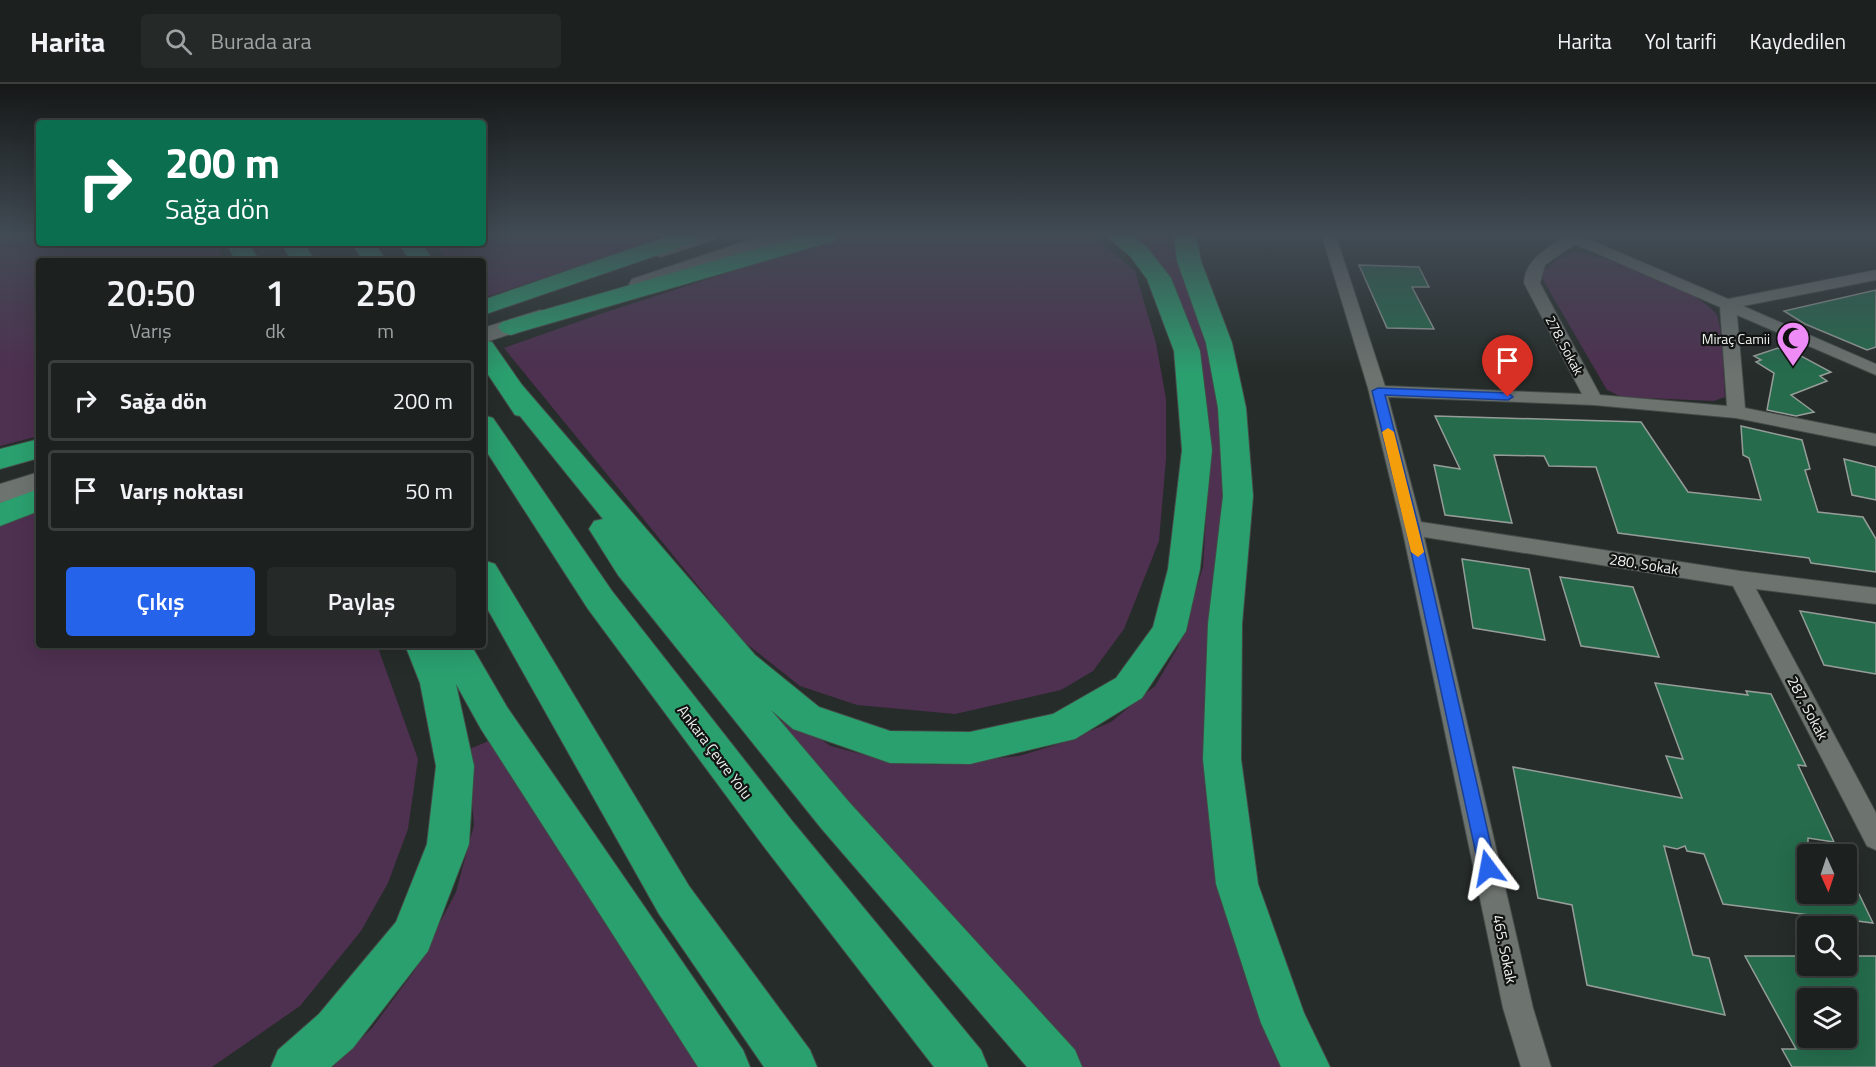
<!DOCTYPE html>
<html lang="tr">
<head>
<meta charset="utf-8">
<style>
	:root { --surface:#1c211f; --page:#252928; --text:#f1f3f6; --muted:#a0a3a4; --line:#3a3e3d; --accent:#2563eb }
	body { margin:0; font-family:"Titillium Web",sans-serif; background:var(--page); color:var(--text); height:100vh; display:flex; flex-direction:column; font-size:22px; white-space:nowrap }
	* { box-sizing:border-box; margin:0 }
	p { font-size:20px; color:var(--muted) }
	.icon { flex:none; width:33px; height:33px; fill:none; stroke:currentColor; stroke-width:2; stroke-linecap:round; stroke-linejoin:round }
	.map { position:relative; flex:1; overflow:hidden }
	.drawer { position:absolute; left:36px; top:174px; width:450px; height:390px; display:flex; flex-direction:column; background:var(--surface); border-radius:6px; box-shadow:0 6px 24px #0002,0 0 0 2px var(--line) }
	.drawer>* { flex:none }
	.hud { position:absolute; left:36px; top:36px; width:450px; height:126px; border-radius:6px; box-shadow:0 6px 24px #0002,0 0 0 2px var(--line); background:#0b6e4f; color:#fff; overflow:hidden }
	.needle { width:39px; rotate:177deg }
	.controls { position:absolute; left:1797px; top:760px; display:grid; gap:12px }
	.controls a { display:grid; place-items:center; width:60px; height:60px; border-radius:6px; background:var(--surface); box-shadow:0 6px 24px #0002,0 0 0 2px var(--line); font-size:30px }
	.pin { position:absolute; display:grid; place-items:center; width:51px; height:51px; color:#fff; margin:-62px -26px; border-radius:50% 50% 50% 0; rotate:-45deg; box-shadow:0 0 6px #0007 }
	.pin .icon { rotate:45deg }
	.me { position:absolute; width:66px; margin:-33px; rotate:347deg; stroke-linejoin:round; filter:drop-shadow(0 0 4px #0008) }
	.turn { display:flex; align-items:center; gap:21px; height:126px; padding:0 30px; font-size:27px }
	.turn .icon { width:78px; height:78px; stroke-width:2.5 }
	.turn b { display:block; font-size:42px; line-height:51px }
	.eta { display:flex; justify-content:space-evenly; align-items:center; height:102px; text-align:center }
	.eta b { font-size:36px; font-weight:600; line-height:42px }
	.cta { display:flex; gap:12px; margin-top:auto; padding:12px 30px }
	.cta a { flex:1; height:69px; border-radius:6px; background:var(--accent); color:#fff; font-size:24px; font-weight:600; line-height:69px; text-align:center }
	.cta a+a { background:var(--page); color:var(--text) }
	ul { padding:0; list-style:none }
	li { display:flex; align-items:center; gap:18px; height:81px; margin:0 12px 9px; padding:0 18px; border:3px solid var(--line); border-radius:6px }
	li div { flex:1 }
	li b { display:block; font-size:22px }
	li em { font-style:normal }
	header { display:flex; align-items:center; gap:36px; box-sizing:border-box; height:84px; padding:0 30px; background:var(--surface); border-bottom:2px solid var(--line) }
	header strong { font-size:28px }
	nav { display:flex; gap:33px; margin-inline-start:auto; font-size:21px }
	.search { width:420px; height:54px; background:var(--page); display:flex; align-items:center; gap:15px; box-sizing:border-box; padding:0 21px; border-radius:6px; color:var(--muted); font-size:22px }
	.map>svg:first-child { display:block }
</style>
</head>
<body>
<header>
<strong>Harita</strong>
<div class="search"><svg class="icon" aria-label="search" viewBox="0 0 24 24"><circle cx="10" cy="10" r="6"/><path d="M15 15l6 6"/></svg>Burada ara</div>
<nav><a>Harita</a><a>Yol tarifi</a><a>Kaydedilen</a></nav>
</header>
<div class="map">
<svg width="1876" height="983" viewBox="0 0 1876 983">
	<rect width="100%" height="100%" fill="#262c29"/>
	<path fill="#4e3050" d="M0,152h39v7h177l7,18h-184v175l-39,10z
		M483,152h189l-189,62v-37h-37l-11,-18h48z
		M841,152h252l42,35 21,72 10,56v60l-7,82 -35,88 -31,42 -32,19 -106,24 -98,-9 -57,-19 -57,-45 -239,-293 96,-34z
		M1125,152h54l51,185 -20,309 85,337h-219l-308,-337 20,-11 43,27 52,14 52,5 84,-9 43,-13 49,-21 44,-36 23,-39 25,-80 7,-111 -7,-78z
		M1572,168c29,0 129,39 145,63 5,9 7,67 8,82l-11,4 -92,-4 -15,-7 -65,-112 1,-7 16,-13z
		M39,426v135h338l41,114 -10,70 -20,54 -27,48 -61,75 -88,61h-212v-543z
		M496,654l215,329h-378l39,-39 43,-58 41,-78 18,-67 -7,-75z"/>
	<path fill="#256b4c" stroke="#969d99" stroke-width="1.5" fill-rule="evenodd" d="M1359,181l60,2 10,20h-17l22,42 -47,-1z
		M1876,206v57l-9,3 -62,-26 -21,-13z
		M1778,264l7,4 5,-2 41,22 -11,4 7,5 -36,14 23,17 -18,4 -29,-6 7,-37 -18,-11 5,-2 -7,-4z
		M1435,332l206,6 47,70 73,8 -12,-42 -6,-3 -2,-29 61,14 8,29 -5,1 13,42 45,5 13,22v33l-65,-9 -2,-5 -191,-25 -22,-66 -47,-1 -5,-10 -50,-1 18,68 -67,-8 -11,-50 26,4z
		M1844,375l32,8v33l-24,-5z
		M1462,475l67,10 16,71 -72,-12z
		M1560,493l73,10 26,70 -78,-11z
		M1800,527l76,12v51l-52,-9z
		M1655,599l93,12 -2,-4 25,3 35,72 -8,-1 36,77 -26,-4v56h51l14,29 -150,-19 -19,-50 -17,-3 -2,-5 -8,3 -13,-3 29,109 16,3 16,57 -138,-30 -15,-80 -34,-7 -25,-131 169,31 -16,-42 17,3z
		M1745,872h63v10h38v-10h30v111h-84l-10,-18h14zM1808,915h38v48l-38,1z"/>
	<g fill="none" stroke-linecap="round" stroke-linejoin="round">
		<defs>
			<path id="street" d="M1322,152h14l49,150 197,8 -58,-111c1,-23 21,-33 38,-44l-2,-3h21l147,63 148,-29v10l-133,26 133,58v11l-139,-60 8,93 131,26v12l-140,-28 -142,-13 -206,-8 33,125 319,49 136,17v16l-120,-15 120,224v37l-9,-4 -134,-260 -309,-49 109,471 18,59h-30l-18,-59 -101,-480 -34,-140zM1575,160l145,63 7,99 -127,-11 -60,-112 5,-18z"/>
			<path id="secondary" d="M685,152h32l-3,4 -53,17 -7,-2 -4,-4 4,-4z
				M761,152h31l-3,4 -141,49h-16l-3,-5 3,-5z
				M540,226l8,2 3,5 -3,5 -65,21v-15z
				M39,388v19l-39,12v-19z"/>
			<path id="highway" d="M668,152h34l-3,5 -216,74v-15z
				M800,152h37l-3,5 -314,91 -9,3 -9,-3 -4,-5 4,-5z
				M1106,152h26l14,10 25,32 29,73 12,99 -12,119 -14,62 -44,67 -67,41 -105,25 -80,-1 -97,-34 -22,-19 78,92 226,248 7,17h-55l-206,-239 -203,-253 -29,-46 5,-8 9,-2 -83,-103 -5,-1 -32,-48v-27l9,2 30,43 233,270 64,52 71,24 80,1 83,-18 63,-36 37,-51 15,-58 14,-119 -8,-99 -27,-72 -17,-23z
				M1174,152h22l5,25 31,82 14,65 7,88 -11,128 -1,135 17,125 46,129 26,54h-49l-20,-44 -45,-139 -13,-125 5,-135 15,-128 -5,-88 -12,-65 -29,-82z
				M226,159h22l12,18h-24z
				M282,159h22l11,18h-24z
				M352,159h22l13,18h-24z
				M399,159h22l13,18h-24z
				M483,331l10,3 119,173 181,231 188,228 7,17h-54l-169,-219 -177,-239 -105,-163z
				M39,355v19l-39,11v-20z
				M39,405v22l-39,15v-23z
				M483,476l12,4 194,322 121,164 7,17h-53l-105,-153 -176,-313z
				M405,561h66l36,62 236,343 7,17h-52l-217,-338 -25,-45 18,82 -5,78 -41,107 -75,97 -22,19h-60l7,-17 41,-36 77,-92 31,-78 9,-78 -16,-83z"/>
		</defs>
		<use href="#street" stroke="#444a47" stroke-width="2"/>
		<use href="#secondary" stroke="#444a47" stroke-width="2"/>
		<use href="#highway" stroke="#444a47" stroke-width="2"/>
		<use href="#street" fill="#6d736f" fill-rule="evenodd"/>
		<use href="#secondary" fill="#6d736f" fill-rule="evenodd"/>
		<use href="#highway" fill="#2ba06f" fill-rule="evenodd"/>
	</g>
	<linearGradient id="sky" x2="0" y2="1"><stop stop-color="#151817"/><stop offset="0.52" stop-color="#414b54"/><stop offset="1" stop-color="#414b54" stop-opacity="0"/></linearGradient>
	<rect width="1876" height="290" fill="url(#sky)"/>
	<path fill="#2563eb" stroke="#184099" stroke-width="1.5" d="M1378,304l130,5 5,4 -5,3 -123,-5 34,133 77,340 -2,6 -6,2 -6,-2 -3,-6 -73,-340 -34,-137z"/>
	<path fill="#f59e0b" d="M1388,344l6,4 30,120 -6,5 -7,-5 -29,-120z"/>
	<defs>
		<symbol id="mosque-pin" viewBox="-11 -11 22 30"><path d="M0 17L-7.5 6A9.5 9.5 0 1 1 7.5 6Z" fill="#ef8bf6" stroke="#111412"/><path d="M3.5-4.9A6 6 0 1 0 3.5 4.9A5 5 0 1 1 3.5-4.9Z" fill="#111"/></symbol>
	</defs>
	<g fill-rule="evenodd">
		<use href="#mosque-pin" x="1774" y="235" width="38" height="52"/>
	</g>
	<g text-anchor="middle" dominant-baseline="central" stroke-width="4.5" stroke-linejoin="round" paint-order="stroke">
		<g font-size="14" fill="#edf1ee" stroke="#111412" text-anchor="end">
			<text x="1770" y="254">Miraç Camii</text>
		</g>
		<g font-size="14" fill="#edf1ee" stroke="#111412">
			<text transform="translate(1565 261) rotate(62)">278. Sokak</text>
		</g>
		<g font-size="15" fill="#edf1ee" stroke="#111412">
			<text transform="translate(1644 480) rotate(9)">280. Sokak</text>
			<text transform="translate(1808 624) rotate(62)">287. Sokak</text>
			<text transform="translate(715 668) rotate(53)">Ankara Çevre Yolu</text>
			<text transform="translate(1505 865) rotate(78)">465. Sokak</text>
		</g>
	</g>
</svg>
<div class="controls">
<a><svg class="needle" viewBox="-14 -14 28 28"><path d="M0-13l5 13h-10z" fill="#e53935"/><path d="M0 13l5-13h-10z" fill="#a0a3a4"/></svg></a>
<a><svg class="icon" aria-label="search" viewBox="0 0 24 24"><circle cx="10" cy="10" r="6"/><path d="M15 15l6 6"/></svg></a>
<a><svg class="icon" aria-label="layers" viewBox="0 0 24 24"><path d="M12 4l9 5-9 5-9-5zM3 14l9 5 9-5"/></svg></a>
</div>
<div class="pin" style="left:1508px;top:313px;background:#d93025"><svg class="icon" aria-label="arrive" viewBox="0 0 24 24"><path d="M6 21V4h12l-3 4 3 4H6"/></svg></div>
<svg class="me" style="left:1488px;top:784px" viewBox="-20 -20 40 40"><path d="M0-17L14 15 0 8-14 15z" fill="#2563eb" stroke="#fff" stroke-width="4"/></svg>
<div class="hud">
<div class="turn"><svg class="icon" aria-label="right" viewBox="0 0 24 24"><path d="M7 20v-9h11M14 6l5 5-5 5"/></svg><div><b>200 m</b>Sağa dön</div></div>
</div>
<section class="drawer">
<div class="eta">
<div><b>20:50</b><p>Varış</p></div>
<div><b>1</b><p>dk</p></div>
<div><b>250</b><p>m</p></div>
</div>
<ul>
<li><svg class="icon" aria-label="right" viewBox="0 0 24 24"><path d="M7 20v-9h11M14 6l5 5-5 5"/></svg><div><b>Sağa dön</b></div><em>200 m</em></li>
<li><svg class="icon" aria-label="arrive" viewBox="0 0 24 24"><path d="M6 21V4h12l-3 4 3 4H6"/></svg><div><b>Varış noktası</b></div><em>50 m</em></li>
</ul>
<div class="cta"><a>Çıkış</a><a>Paylaş</a></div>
</section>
</div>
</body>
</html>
